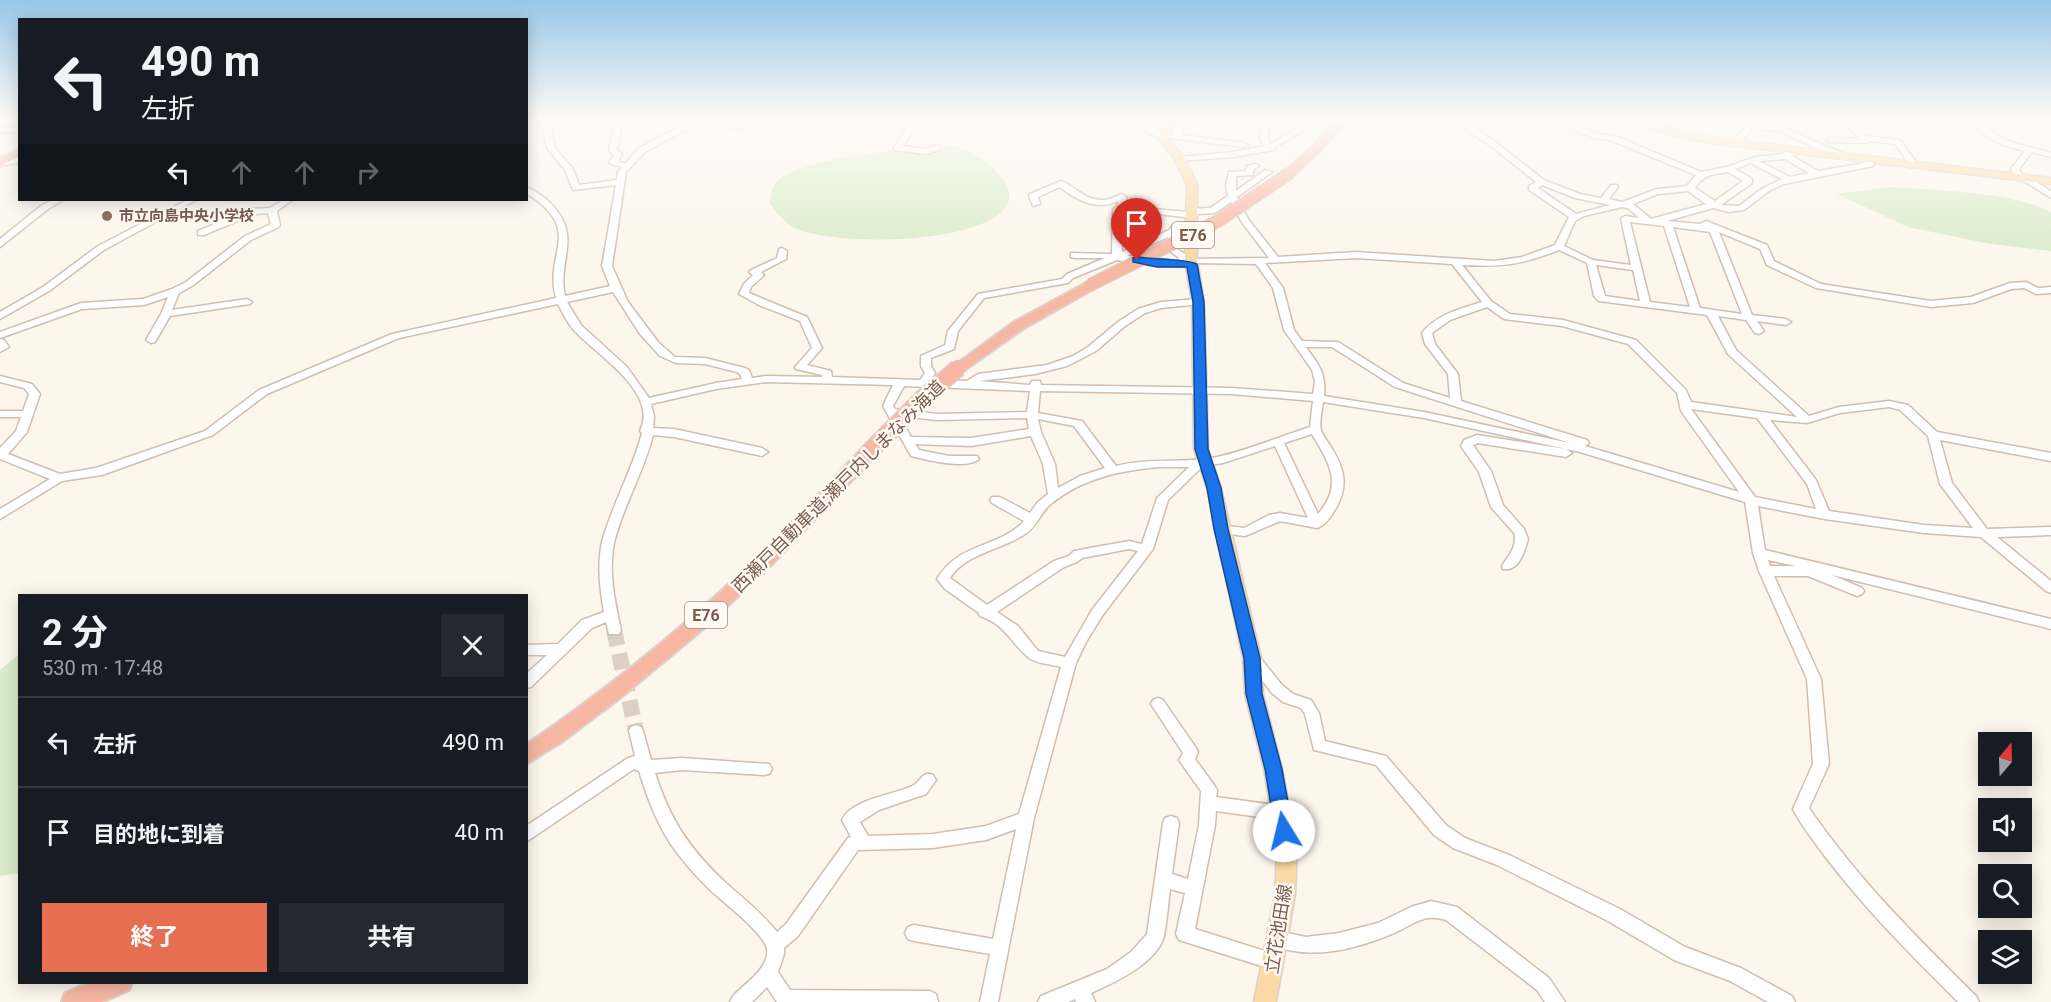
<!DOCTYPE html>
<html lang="ja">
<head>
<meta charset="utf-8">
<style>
	:root { --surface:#171b24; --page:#242831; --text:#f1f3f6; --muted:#9ea1a6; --line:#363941; --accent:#e76f51 }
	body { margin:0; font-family:Roboto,"Noto Sans JP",sans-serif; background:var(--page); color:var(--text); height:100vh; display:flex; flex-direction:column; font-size:22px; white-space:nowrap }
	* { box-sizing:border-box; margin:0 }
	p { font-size:20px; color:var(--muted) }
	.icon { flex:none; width:33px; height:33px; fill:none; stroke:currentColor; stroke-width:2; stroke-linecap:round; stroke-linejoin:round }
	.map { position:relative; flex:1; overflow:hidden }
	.panel { position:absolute; left:18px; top:594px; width:510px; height:390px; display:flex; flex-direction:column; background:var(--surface); border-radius:0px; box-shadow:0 3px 15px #0003 }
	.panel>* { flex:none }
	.hud { position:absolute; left:18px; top:18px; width:510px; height:183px; border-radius:0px; box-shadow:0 3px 15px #0003; background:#171b24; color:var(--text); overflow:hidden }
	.needle { width:39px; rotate:19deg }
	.buttons { position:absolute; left:1978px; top:732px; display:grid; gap:12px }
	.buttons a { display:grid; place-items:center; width:54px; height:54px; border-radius:0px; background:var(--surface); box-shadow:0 3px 15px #0003; font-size:30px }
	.pin { position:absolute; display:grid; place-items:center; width:51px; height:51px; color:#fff; margin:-62px -26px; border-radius:50% 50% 50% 0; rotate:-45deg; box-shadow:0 0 6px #0007 }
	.pin .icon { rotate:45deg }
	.me { position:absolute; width:66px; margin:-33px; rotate:351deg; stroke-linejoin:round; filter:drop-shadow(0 0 4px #0008) }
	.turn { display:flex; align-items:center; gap:21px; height:126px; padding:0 24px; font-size:27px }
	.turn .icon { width:78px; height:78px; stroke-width:2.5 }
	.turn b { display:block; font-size:42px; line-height:51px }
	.lanes { display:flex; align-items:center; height:57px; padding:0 24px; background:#0003; justify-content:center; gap:30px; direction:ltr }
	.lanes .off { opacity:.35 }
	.round { display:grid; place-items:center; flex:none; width:63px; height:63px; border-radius:0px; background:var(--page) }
	.summary { display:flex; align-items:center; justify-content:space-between; height:102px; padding:0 24px }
	h1 { font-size:36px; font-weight:700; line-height:45px }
	.primary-button { display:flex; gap:12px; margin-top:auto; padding:12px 24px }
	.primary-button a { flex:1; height:69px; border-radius:0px; background:var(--accent); color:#fff; font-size:24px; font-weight:700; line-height:69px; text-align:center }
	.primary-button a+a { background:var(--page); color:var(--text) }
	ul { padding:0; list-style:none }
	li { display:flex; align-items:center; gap:18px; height:90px; padding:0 24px; border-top:2px solid var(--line) }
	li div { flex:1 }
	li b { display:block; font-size:22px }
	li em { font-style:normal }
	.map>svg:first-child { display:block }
</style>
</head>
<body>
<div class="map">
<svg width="2051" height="1002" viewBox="0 0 2051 1002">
	<rect width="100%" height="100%" fill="#fdf6ec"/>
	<path fill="#d8ecc9" d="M951,145c19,5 33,13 46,27 68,71 -168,82 -209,52 -7,-5 -13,-14 -18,-20 0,-9 2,-19 10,-25 23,-21 137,-32 171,-34z
		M1888,187c37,2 135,6 163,26v38l-60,-7 -83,-17 -71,-33z
		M19,654v219l-19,3v-206z"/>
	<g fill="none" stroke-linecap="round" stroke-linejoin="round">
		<path stroke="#a5d3da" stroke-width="3" d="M1172,134l2,-15"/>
		<path stroke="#dcd0c4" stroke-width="16" stroke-dasharray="16 8" stroke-linecap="butt" d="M614,630l22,101"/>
		<defs>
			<path id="minor" d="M541,119h8l6,29 18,21 6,16 38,-5 1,-8 4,-5 -13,-4 5,-8 -5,-4 6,-29 7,2 -5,26 5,4 -4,8 8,1 13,-15 49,-26 -4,-3 56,6 16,-6 43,5 13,-5h12l-25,9 -40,-5 -18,6 -44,-5 -52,28 -19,20 -14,94 16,36 30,40 17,15 30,1 40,10 4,2 3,8 14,-2 56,1v-2l-26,-6 -1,-2 17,-19 -12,-27 -41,-16 -20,-11 5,-10 9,-9 -4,-3 2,-2 26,-12 2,-9 3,-1 5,3 -1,8 -25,13 3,3 -13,12 -2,6 58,24 15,31 -15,17 24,6 1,6 88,3 5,-7 -4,-7v-10l24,-11 3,-14 30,-37 84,-15 5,-5 38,-16h-31l-3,-1v-4l41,1 1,-45 5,-3v-5c-21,10 -42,-1 -58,-14l-22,10 2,7 -7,2 -4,-10 1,-2 31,-13c15,6 25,20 43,19 6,0 12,-4 18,-6l4,3 2,10 61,5 1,-3 20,-1 18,-12 -2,-11 3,-13 17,-1 1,-5 8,-2 4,2 -5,3 -1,6 -17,1v15l29,-21 7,2 -35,25 11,22 30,38 78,-5 138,9 28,-4 33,-12 14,-28 -40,-27v-4l7,-4 -45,-36 -41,-27h9l31,19 54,42 36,14 21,4 10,-13h6l1,2 -9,12 13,3 35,-13 30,-3 9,-11 -86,-35 -16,-2 -46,-19h12l38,15 17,2 86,36 26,-5 28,-10 29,-3 2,-6h3l4,2 1,4 -2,2 26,15 47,-8v-5h6l3,6 -1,2 -89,18 -15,7 -25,19 -15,2 -16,-4 -46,13 33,3 6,-3 61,24 7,16 47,23 110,17 40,-4 39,-14 16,-1 12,6 13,-1v6l-15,1 -12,-6 -13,1 -38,14 -42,4 -115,-19 -49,-23 -7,-16 -41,-17 33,83 34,4 5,3 -5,3 -29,-4 7,10 -5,3 -4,-1 -9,-13 -28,-4 18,34 73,66 30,-9 50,-6 19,4 29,27 114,21v8l-111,-21 12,43 35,46 64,-2v8l-54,2 54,44v12l-5,-2 -65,-54 -57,-4 -99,-14 -67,-13 7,44 286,69v10l-219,-54 30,13 2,3 -2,3 -5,2 -49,-20h-34l47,103 8,85 -20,44c48,70 107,129 167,188l3,6h-21c-47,-47 -94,-94 -134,-147 -11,-15 -23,-30 -31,-46l20,-45 -6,-85 -48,-108 -6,-18 -8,-51 -165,-50 -156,-34 -101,-16c-1,8 -4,21 -2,28 2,6 7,12 10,17 13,21 18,38 5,61 -4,7 -11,18 -19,20l-37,-7 -35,15 -24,-3 -6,-4 6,-4 23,3 25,-13 11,-2 28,5 -33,-72 -52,17 -20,3 -35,34 -15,49 -51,67 -16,26 -10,21 -42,155 -36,184h-18l10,-48 -76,-13 -6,-2 -3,-6 3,-6 6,-2 79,14 23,-110 -30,11 -53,8 -75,2 -60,86 -14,12v6l-6,18 12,18 140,1 6,3 2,8h-161l-10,-15 -15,15h-22l3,-6c11,-12 37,-28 34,-47 -3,-16 -45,-48 -58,-60 -11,-11 -21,-22 -31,-35 -19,-24 -30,-54 -39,-83l-5,-2 -108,73v-16l102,-68 7,-2 -6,-25 2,-4 5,-2 5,2 2,4 8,29 31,-2 87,6 3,5 -3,5 -5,1 -82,-5 -27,3c15,47 35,77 72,111 17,15 36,30 50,48l9,-8 62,-86 3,-1 -9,-17c10,-22 54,-25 72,-35 8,-5 8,-14 19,-10l3,5 -10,14 -47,16 -19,12 8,14 65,-2 53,-8 33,-12 42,-147c-9,-3 -26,-3 -33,-10 -17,-14 -23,-33 -48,-41l-1,-3 -34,-24 -8,-10c22,-37 63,-31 87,-58l-32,-18 -2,-3 2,-3h8l30,16 7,-10 11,-9 -5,-30 -12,-28 -60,10 -56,-2 4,6 30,6h28l2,3c-13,11 -52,1 -68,-3l-28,-50 10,-21 -127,-3 -50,7 -65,15 3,12 -1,12 21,1 88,19 6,4 -6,4 -88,-19 -21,-2c-9,37 -30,71 -39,108 -6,29 1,59 7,87l-2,4h-10l-3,-12 -14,6 -61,59 -5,1v-14l21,-19h-21v-10l32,-1 24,-24 22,-8c-4,-23 -7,-47 -2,-70 10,-37 30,-71 40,-109l-2,-2c20,-40 -47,-78 -68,-103 -5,-7 -10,-16 -14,-24l-159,34 -132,56 -54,41 -111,40 -40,6 -62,38v-10l50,-30 -50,-20v-11l16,-17 5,-14h-21v-6h23l6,-17 -5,-6 -24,-6v-6l32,8 8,10 -13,38 -19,22 52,20 36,-6 109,-37 54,-41 133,-56 164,-36c-13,-46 30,-67 -30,-105v-6c10,4 20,11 27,19 29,31 4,56 12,90l45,-10 -8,-20 14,-81 -43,5 -8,-20 -18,-22zM1785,159l24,14 -19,4 -31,-16zM1751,163l31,16 -19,9 -24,18 -18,-1 31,-22v-4l-17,-10zM1728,172l15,9 -28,20 -20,-13c8,-13 18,-14 33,-16zM1542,185l33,13 35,7 -34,9 -38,-26zM1688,191l18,13 -55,15 -18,-15 25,-10zM1231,202l10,19 28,37 -82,1 -2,-5 -8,-5 -1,-17 3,-3 16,-1 1,-2 -4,-3 -18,1 -5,6 -47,22 -1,-42 72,8 3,-1v-3l19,-1zM1622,207l6,1 11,10 -14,-2 -4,3 10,46 -38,-5 -29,-14 11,-25 9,-5zM1630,222l34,4 26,81 -40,-5zM1673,227l37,5 32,82 -42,-6zM1168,237v13l10,7 1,4 -52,-5zM1559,250l28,13 7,33 5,5 108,14 21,39 69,63 -106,-15 -5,-12 -50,-50 -73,-20 -53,-6 -19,-13 -29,-36c41,2 58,0 97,-15zM1356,258l96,6 30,38c-22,7 -45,12 -60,31l3,11 23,30 2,24 -47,-15 -65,-41 -36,-1 -8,-11 -11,-42 -18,-25zM1117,260l40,6 34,1 3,-1 1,-3 61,1 17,24 11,42 28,40 3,11 -2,13 -82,-6 -190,-3 -1,-4h-8l-2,4 -51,-4 56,-7 32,-8 29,-15 29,-25 20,-13 16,-5 40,-4v-4l-3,-1 -37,3 -23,7 -20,13 -30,25 -15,9 -26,9 -69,9 -11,7 -36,-1 4,-7 -4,-7v-8l23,-9 4,-18 26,-33 84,-15 5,-5zM1596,265l37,5 7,31 -35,-5zM613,292l27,42 20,22 16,7 29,1 32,8 3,2 2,5 -26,4 -67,15 -22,-31 -46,-42 -14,-23zM1487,307l17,12 58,7 66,18 49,49 4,18 58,81 -154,-46 4,-3 -2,-3 -126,-39 -3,-27 -23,-30 -3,-11 18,-13zM1306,347h26l63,40 175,56 -146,-31 -100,-16c2,-24 -5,-30 -18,-49zM904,386l126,5 -3,21 -90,2 -42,-5 -2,-3zM1040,391l191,3 82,7 -3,26c-31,10 -62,23 -93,30 -33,7 -67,0 -101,9l-34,-45 -44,-8zM1889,407l11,3 28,26 12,48 33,44 -49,-3 -95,-14 -13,-31 -46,-60 37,3 33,-10zM1691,409l66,9 50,66 9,25 -61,-12zM899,416l38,4 90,-2 2,11 -58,9 -60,-1zM1038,419l36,7 31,42 -25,8 -22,12 -3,-24 -14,-32zM1312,434c17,29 32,50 6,80l-34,-71zM1160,467h29l-32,31 -15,46 -13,-3 -55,10 -5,5 -15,5 -67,44 -37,-27c16,-25 52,-28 75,-44 12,-7 16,-23 27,-31 31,-25 70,-33 108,-36zM1129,549l9,2 -46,59 -27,47 -27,-6 -20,-25 -21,-14 67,-45 13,-5 5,-4zM1768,560l28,6h-26z
				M911,119h8l-16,27 23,3 11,-4 4,2 -1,2 -13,5 -32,-4 -1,-2z
				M1140,119h8c6,13 12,13 25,15l3,-15h8l-3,16 63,8 4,2 -4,2 -89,-11 -9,-4z
				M1232,119l27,2 10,6 -1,9 2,8 25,-14 11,-11h9l-15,14 -25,14 -1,3 -41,7 -56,4v-4h3l53,-5 31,-6 -4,-7 1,-11 -4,-3z
				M1663,119l29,4 4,2 -4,2 -26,-4 -8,7h-6v-4z
				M1799,119l-15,5v4l60,26v4h-6l-59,-27 -27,-2 -13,16 -7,-2 15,-18 29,1 1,-6z
				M1839,119h9l17,17 35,4 18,25 -7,2 -16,-23 -25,-3 -4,2 -38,-1 -1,-2 4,-2h28z
				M1959,119h10l39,22 43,12v4l-19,-5 -13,17 2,4 30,18v7l-38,-24 -2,-5 14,-18 -23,-6z
				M0,128h20v4h-20z
				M20,157v5l-20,4v-4z
				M53,200h10l-15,9 -48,38v-8l42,-34z
				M187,200h9l-92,50 -55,41 -49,28v-7l43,-25 55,-41z
				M283,200h9l-15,11 3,14 -1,2 -28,13 -59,46 -13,7 -7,17 75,-11 5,3 -2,2 -80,12 -15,26 -4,1 -5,-3 15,-26 7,-17 -24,8 -62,4 -82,29v-6l81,-29 62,-4 29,-10 14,-7 59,-46 26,-12 -3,-11 -14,1 -50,21h-6v-4l52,-22 20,-1z
				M0,339l4,1 5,7 -9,5z
				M1477,435l89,14 6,4 -6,4 -88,-14 -5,2 18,26 12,34 21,24 4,10c-3,12 -9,33 -25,30l-1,-3c6,-10 16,-19 12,-33l-23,-26 -12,-35 -18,-26 3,-6z
				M1252,653l5,1 25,31 11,9 18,6 8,13 6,28 61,15 60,69 19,13 44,17 111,54 65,38 56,21 51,28 3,6h-27l-38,-21 -56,-21 -66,-39 -111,-56 -44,-17 -19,-13 -58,-70 -62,-15 -9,-36 -4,-6 -18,-6 -11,-9 -27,-35 2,-4z
				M1158,698l5,2 33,48 2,4 -3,7 19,26 3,5 -1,7 66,9 6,2 2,5 -2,5 -6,2 -66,-9 -1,14 -20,104 79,25 6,2 3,6 -3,6 -6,2 -95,-30 -3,-6 9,-41 -15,-4c-2,15 -3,32 -6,47 -7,27 -50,47 -73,57l4,9h-19l-1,-3 -7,3h-30l3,-6 66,-27 24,-17 16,-18 16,-111 2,-5 6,-2 6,2 2,5 -7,51 16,5 11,-54 2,-34 -22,-31 4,-7 -32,-49 2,-4z
				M1431,901l26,6 92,71 16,24h-20l-8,-12 -91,-70c-23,-7 -31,4 -52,13 -38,16 -82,28 -122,12l-3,-6 3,-6 6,-2 28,6 33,-4 39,-10 33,-16z"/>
			<path id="major" d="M1161,119h10l-2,20 16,20 12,26v75l7,42 4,147 13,39 40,170 2,36 19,75 15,80 -2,46 -19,107h-22l21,-107 2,-46 -13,-80 -19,-75 -2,-36 -36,-170 -13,-39 -2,-147 -7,-42 2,-75 -12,-25 -16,-21z
				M1625,119h15l38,12 32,6 341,41v6l-341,-41 -37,-7z"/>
			<path id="highway" d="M1336,119h11l-23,28 -30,28h-8v-4l30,-28z
				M20,148v8l-20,10v-8z
				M1090,281l5,1 2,3 -2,3 -71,40 -61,43 -5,1 -7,-4 63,-46z
				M868,448l6,1 2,4 -2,4 -103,108 -68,64 -83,69 -57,43 -37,23v-19c77,-53 150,-111 218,-175 41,-38 79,-81 118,-121z
				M91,982h41l-3,8 -27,12h-40l3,-9z"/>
		</defs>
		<use href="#minor" stroke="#d1beb0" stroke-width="3"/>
		<use href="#major" stroke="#dad1cd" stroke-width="3"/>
		<use href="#highway" stroke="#dad1cd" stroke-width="4"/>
		<use href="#minor" fill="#fff" fill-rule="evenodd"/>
		<use href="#major" fill="#fbd9a5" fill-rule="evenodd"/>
		<use href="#highway" fill="#f7b7a3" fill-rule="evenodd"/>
		<defs>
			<path id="highway-bridge-far1" d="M1090,285l128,-64 72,-48"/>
			<path id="highway-bridge" d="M868,453l54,-54 36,-31"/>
		</defs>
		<use href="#highway-bridge-far1" stroke="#dad1cd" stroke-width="14" stroke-linecap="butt"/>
		<use href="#highway-bridge" stroke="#dad1cd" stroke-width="19" stroke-linecap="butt"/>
		<use href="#highway-bridge-far1" stroke="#f7b7a3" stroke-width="12"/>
		<use href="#highway-bridge" stroke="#f7b7a3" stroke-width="16"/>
	</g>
	<linearGradient id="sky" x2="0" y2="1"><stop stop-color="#97c7e8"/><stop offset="0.46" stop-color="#fefbf6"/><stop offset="1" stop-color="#fefbf6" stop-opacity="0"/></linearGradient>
	<rect width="2051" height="260" fill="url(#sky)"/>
	<path fill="#1a73e8" stroke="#114b97" stroke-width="1.5" d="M1137,257c13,2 53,2 60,7l7,38 4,147 13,39 7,41 32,129 2,36 20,75 11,62 -2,5 -7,2 -6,-2 -3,-5 -10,-62 -19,-75 -2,-36 -30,-129 -7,-41 -12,-39 -2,-147 -6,-35h-30l-24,-5v-4z"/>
	<circle fill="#8d6e63" stroke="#fffaf3" stroke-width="2" cx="107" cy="216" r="6"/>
	<g text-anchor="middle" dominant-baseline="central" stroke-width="5" stroke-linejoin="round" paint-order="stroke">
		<g font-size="15" font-weight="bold" fill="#785e54" stroke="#fffaf3" text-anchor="start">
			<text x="119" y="216">市立向島中央小学校</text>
		</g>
		<g fill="#fffaf3" stroke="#a28b7f" stroke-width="1.5">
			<rect x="1172" y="222" width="42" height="26" rx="4.5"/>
			<rect x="685" y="602" width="42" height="26" rx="4.5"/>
		</g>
		<g font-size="16" font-weight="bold" fill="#7a5c4d">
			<text x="1193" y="235">E76</text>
			<text x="706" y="615">E76</text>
		</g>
		<g font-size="18" fill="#7a5c4d" stroke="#fffaf3">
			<text transform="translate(838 486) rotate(-45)">西瀬戸自動車道;瀬戸内しまなみ海道</text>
			<text transform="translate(1278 929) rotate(-81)">立花池田線</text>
		</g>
	</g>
</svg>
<div class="buttons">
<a><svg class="needle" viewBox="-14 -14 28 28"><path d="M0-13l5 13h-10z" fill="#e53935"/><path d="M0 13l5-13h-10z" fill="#9ea1a6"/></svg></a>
<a><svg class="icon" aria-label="sound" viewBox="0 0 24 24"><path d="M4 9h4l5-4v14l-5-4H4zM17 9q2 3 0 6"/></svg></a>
<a><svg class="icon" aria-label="search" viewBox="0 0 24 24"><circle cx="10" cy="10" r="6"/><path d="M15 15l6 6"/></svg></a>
<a><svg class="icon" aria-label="layers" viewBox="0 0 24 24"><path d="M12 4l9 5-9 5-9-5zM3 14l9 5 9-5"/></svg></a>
</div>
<div class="pin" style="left:1137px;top:260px;background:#d93025"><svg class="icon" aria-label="arrive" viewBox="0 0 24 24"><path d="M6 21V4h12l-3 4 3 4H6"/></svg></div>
<svg class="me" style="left:1284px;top:831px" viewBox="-20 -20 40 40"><circle r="19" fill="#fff"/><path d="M0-13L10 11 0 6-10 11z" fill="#1a73e8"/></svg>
<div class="hud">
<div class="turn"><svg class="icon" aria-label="left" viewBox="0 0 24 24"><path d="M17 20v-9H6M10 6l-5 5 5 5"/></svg><div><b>490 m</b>左折</div></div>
<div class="lanes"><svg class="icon" aria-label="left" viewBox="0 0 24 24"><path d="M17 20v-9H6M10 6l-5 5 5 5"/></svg><svg class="icon off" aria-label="ahead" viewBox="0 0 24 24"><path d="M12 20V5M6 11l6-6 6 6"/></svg><svg class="icon off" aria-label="ahead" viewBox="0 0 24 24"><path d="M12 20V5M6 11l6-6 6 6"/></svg><svg class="icon off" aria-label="right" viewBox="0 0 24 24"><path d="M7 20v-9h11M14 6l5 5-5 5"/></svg></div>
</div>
<section class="panel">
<div class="summary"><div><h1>2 分</h1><p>530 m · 17:48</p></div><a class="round"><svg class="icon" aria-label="close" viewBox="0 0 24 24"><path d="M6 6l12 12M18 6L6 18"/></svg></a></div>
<ul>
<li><svg class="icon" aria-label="left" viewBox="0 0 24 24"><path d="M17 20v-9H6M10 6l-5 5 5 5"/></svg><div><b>左折</b></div><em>490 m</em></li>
<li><svg class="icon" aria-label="arrive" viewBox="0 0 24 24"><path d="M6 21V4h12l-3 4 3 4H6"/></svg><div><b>目的地に到着</b></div><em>40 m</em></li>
</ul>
<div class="primary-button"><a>終了</a><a>共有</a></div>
</section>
</div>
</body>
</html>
